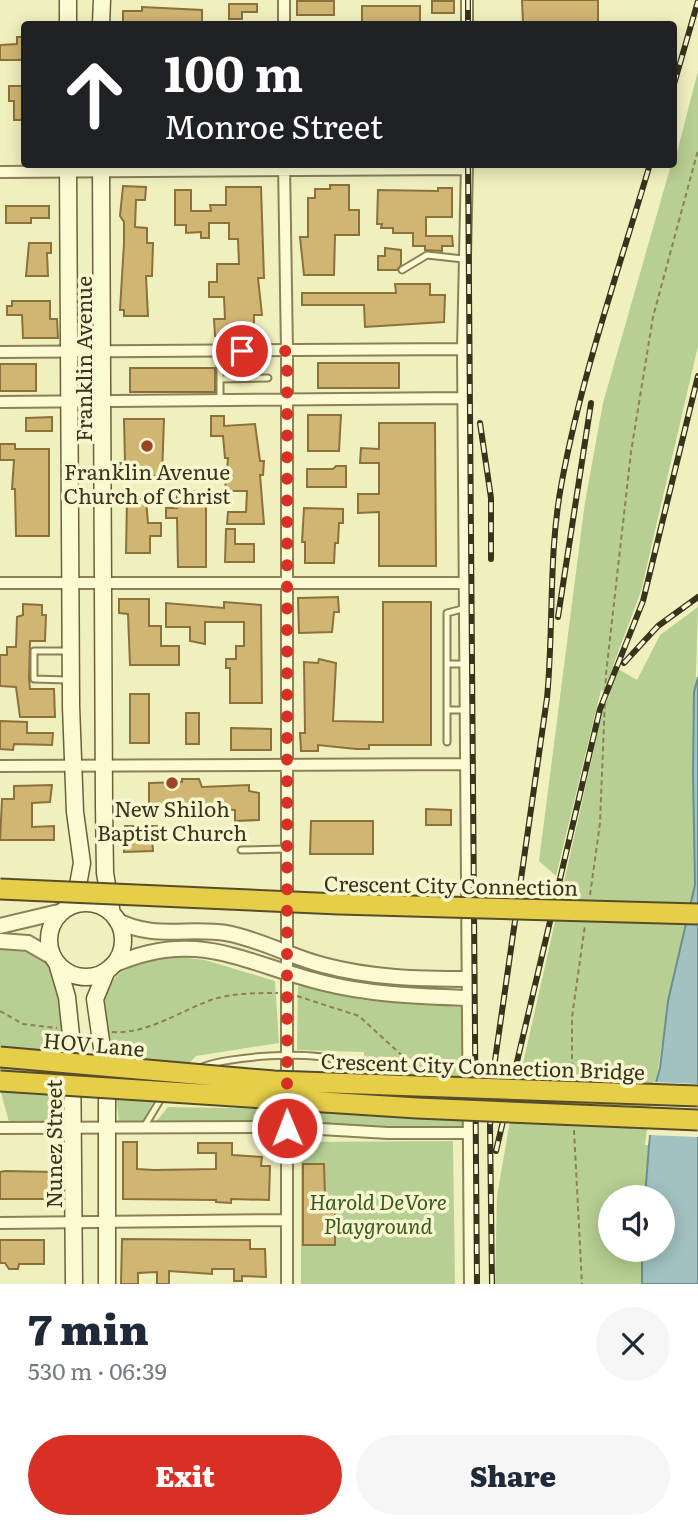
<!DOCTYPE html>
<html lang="en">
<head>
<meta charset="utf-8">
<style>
	:root { --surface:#fff; --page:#f6f6f7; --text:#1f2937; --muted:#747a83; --accent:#d93025 }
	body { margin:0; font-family:Literata,serif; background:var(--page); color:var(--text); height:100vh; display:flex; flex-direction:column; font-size:26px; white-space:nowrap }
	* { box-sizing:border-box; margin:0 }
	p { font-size:23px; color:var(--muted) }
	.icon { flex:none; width:38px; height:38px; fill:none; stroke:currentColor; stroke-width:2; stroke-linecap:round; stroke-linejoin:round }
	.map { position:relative; height:1284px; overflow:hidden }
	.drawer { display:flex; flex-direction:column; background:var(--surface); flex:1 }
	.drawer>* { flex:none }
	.guide { position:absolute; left:21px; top:21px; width:656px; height:147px; border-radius:7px; box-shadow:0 4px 18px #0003; background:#202124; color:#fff; overflow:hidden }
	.fabs { position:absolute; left:598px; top:1185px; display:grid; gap:14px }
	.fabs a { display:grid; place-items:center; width:77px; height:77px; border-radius:50%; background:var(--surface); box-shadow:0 4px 18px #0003; font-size:35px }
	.pin { position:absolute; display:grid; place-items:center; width:60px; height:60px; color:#fff; margin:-30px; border:4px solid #fff; border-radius:50%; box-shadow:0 2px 7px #0007 }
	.me { position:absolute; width:77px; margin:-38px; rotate:359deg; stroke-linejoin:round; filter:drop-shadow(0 0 5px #0008) }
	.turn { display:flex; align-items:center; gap:24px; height:147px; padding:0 28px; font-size:32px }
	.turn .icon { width:91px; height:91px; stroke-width:2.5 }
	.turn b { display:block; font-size:49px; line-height:60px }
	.round { display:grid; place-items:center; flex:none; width:74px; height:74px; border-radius:37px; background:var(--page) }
	.headline { display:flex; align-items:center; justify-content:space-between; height:119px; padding:0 28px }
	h1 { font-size:42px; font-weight:800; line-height:52px }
	.action { display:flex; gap:14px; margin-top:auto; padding:14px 28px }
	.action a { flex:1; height:80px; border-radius:42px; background:var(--accent); color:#fff; font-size:28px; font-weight:800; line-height:80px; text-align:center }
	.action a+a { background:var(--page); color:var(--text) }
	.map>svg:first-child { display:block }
</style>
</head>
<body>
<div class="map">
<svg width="698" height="1284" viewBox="0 0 698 1284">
	<rect width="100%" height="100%" fill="#f0f0bf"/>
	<path fill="#b7cf92" d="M698,71v275l-57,245 -28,75 24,14 23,-45 38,-28 -5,166 2,112 -27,116 -19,131 -4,65h-34v53h31v34h-147l2,-88 13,-75 93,-412 7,-15 -9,-4 -45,186 -17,-15 46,-359 18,-99 68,-238 3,-1z
		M10,947c8,1 20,1 27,5 38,22 30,132 30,171l-58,-1 -9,-33v-140z
		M170,956l35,4 70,21 4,62 -83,13 -43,46 -11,21h-23l-8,-76 -8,-30 3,-27 12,-16 23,-12z
		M298,986l65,14 99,7v121l-164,-4 1,-16 64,2 1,-58 -67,-2z
		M168,1107l109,2 1,15h-124z
		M453,1141l2,143h-154v-142z"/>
	<path fill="#a2c2c2" stroke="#698f90" stroke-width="2" d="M698,677v607h-56v-34h21v-53h-18l8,-103 7,-26 8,-67 27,-116 -2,-112 1,-81z"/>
	<path fill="#f0f0bf" d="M653,1082l45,2v53l-49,-2 -1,10h-3z"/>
	<path fill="#d1b572" stroke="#8b713a" stroke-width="2" d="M522,0h76v24h-75z
		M297,1h37v14h-37z
		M432,1h22v12h-22z
		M229,4h28v8h-15v7h-13z
		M362,6h58v18h-58z
		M142,7l60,3v14h-79v-13h19z
		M17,37h7v20l-4,3h-20v-15l17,-1z
		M9,86h15v34h-10v-19h-5z
		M330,185h19v25h10v25h-24l-1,40h-30l-4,-38h8v-39h7v-9h15z
		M123,186l23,1 -1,13h-9l-1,27 12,1v15h6l-1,33h-6l2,40h-24v-6h-4l4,-67v-21l-4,-6z
		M226,187h35l3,91h-6l4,37h-8v21h-39l-1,-17h11l-1,-22h-15v-15h8v-18h22l-1,-25h-9v-16h-20v15h-8v-6l-15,1v-8h-11v-35h16v21h20l-1,-6h16z
		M438,188h14v29h-26v19h26l1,10h-11v5l-17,-1v-4h-12v-13h-20v-5h-12l1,-4h-5l1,-34 60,1z
		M6,206h43v12h-18v5h-25z
		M29,243h22v10h-4l1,23h-22z
		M385,248l16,2v15l-4,5h-19v-14h7z
		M395,284h35v11h15l-1,27 -79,5 -1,-22h-62v-12h94z
		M12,301h38v18h7l1,19h-35l-1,-23h-15v-9h5z
		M318,363h81v25h-81z
		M0,364h36v27h-36z
		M130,368h85v24h-85z
		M308,415h33l-2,36h-31z
		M211,416h13v10l31,-2 5,37h4l-1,14h-3l4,49h-37l1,-12h18l1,-21h-22l3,-33h-3l-2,-22h-12z
		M52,417v14h-26v-13z
		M124,419h40l-2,57 -42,-1v-12h5z
		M379,423h56l1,143h-57v-54l-21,1v-19h21v-31h-19l1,-15 18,1z
		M0,444h15v5h34v87h-33l-1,-47h-3l2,-29h-14z
		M336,466h10v21h-39v-18h26z
		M177,491h29v76h-28l-1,-49h-11v-10h11z
		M127,499h19l2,24h13v13h-11v17h-24z
		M304,508l39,1v14h-4l-1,20h-3l-1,20h-29v-21h-3z
		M226,529h9v15h19v18h-29z
		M338,597l1,15h-5l-2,20 -33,1 -1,-35z
		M119,599h30v27h12v20h18v19h-49l-2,-51 -9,-1z
		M224,602l37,3 1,98h-32v-35h-4v-9h10v-13h8v-24h-39v22l-15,-3v-14h-24v-24l58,5z
		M383,602h48v143h-62v4h-13l-38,-4v6h-17l-1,-18h5l-1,-71 14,1 1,-4 17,4 -3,58 50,1z
		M23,604l19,1v10h4l-1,26h-15l-1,38 1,10h24l1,28h-35l-4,-30 -16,-1v-31h7v-8h9l1,-30 6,-2z
		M130,694h19v49h-19z
		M186,713h13v31h-13z
		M0,721l27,1v11h26l-1,12 -38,-1 -1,6 -13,-1z
		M231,728l40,1v21h-40z
		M182,779h17l3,8 47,-2v6l10,2v27l-24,1v-11l-86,-5v-22l33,-1z
		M52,785l-2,17 -18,1v24l22,-1v14h-54l2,-41h12v-13z
		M426,809l25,1v15h-25z
		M311,821h62v33h-63z
		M125,826h32v12l-5,1 1,12 -29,1z
		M123,1142h14v27l17,1 62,-1v-16h-18v-10h34v12l30,2 -1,9h9l-1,34 -38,-1v4l-15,-1v-2l-93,-1z
		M303,1164h21l1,33h10v48h-32z
		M5,1171l53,1v27h-58v-27z
		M122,1239l128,1v9h15l1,28 -24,-1v5h-8v-12h-22v5l-43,-3v13h-12v-12l-19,1v11h-17z
		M0,1240h44v24h-25l-1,5h-9l-4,-6h-5z"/>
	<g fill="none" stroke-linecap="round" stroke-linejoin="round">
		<defs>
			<path id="service" d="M402,270l25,-15 36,4
				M220,351v49
				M220,379l48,-1
				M447,664h19
				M67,680l-33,-1v-28h34
				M447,710h19
				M447,742v-129l19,-5
				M241,850l46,-1
				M200,1068c25,-12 127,-20 147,-3
				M144,1127l18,-30"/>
			<path id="minor" d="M467,0v24
				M284,24v-24
				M284,164l3,187v933
				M467,164l-4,185 7,935
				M0,172l467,-3
				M0,352l463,-3
				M0,402l463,-4
				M0,583h466
				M0,766l467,-2
				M0,1128l287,-1 101,6h81
				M0,1223l287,-3"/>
			<path id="tertiary" d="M116,920c37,20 71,7 110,13 34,6 65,24 97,32 48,13 96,14 145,14
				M0,926l63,-15
				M0,941l28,2 26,15
				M111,966c85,-39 132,-3 213,17 47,12 96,13 144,15"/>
			<path id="secondary" d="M68,24v-24
				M101,24l1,-24
				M68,164l3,542 4,106 7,51 -6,33 -8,11
				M101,164l3,641 1,68 7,41
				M49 940a37 37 0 1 1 74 0a37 37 0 1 1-74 0Z
				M57,963l10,34 5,48 2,239
				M107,970l-12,29 12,84v201"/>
		</defs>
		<use href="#service" stroke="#8a8156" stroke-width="9"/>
		<use href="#minor" stroke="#8a8156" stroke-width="14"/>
		<use href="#tertiary" stroke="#8a8156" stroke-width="18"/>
		<use href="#secondary" stroke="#6c6139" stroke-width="19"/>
		<path stroke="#8a8156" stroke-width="2" stroke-dasharray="5 3.5" stroke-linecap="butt" d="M590,895l10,-72 6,-149 25,-222 22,-135 45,-167
			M297,996l62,20 61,56
			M0,1011l23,13 34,4
			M112,1032c36,2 66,-20 99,-32 20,-7 46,-7 67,-7
			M572,1076v-59l13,-92
			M574,1130l8,154"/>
		<use href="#service" stroke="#fbfad2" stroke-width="5"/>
		<use href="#minor" stroke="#fbfad2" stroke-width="10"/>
		<use href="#tertiary" stroke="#fbfad2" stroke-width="14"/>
		<use href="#secondary" stroke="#fbfad2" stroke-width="16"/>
		<defs>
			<path id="rail" d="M468,0v24
				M674,84l24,-83
				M468,164l9,1120
				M480,423l11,75v61
				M558,617l33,-214
				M624,663l34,-37 40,-29
				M496,1151l104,-442 43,-108 55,-225
				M492,1284l-2,-158 4,-59 53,-369c7,-73 1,-145 15,-217 20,-107 57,-212 88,-317"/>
		</defs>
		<use href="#rail" stroke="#39321c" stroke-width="6"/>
		<use href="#rail" stroke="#f7f7cf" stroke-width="3.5" stroke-dasharray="10" stroke-linecap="butt"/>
		<defs>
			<path id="motorway-bridge" d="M0,889l339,15 359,10
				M0,1057l274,24 424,15
				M0,1081l417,27 281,12"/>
		</defs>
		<use href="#motorway-bridge" stroke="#574c2b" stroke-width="23" stroke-linecap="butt"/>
		<use href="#motorway-bridge" stroke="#e6ce49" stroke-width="19"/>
	</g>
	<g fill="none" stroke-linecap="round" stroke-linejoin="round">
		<path stroke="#d93025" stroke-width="12" stroke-dasharray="0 21.6" d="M242,351h45v777"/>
	</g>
	<g fill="#9d4422" stroke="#f7f7cf" stroke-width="2.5">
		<circle cx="147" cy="446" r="7"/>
		<circle cx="172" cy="783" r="7"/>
	</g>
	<g text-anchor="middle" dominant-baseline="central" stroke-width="7" stroke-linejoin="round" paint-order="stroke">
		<g font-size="21" fill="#39321c" stroke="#f7f7cf">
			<text transform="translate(82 359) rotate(-90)">Franklin Avenue</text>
			<text transform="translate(451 884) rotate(1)">Crescent City Connection</text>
			<text transform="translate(94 1043) rotate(5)">HOV Lane</text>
			<text transform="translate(483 1065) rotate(2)">Crescent City Connection Bridge</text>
			<text transform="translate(52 1144) rotate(-90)">Nunez Street</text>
		</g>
		<g font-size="21" fill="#39321c" stroke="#f7f7cf">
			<text x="147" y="470">Franklin Avenue<tspan x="147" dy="24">Church of Christ</tspan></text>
			<text x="172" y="807">New Shiloh<tspan x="172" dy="24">Baptist Church</tspan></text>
		</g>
		<g font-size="21" font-style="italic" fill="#3a5621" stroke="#f7f7cf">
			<text x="378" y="1200">Harold DeVore<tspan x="378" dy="24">Playground</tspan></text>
		</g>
	</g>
</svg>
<div class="fabs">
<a><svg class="icon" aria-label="sound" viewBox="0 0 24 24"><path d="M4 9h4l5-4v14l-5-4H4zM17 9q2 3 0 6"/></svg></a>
</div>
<div class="pin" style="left:242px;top:351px;background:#d93025"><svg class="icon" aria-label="arrive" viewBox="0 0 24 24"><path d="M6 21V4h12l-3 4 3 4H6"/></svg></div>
<svg class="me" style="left:287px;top:1128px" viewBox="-20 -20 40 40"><circle r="17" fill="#d93025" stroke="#fff" stroke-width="3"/><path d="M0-11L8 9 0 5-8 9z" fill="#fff"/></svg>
<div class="guide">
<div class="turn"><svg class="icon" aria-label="ahead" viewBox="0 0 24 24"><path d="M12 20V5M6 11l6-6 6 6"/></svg><div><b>100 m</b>Monroe Street</div></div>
</div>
</div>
<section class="drawer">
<div class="headline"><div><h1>7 min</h1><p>530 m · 06:39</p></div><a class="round"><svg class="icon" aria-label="close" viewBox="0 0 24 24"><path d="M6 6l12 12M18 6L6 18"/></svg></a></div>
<div class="action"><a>Exit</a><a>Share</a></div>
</section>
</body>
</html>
